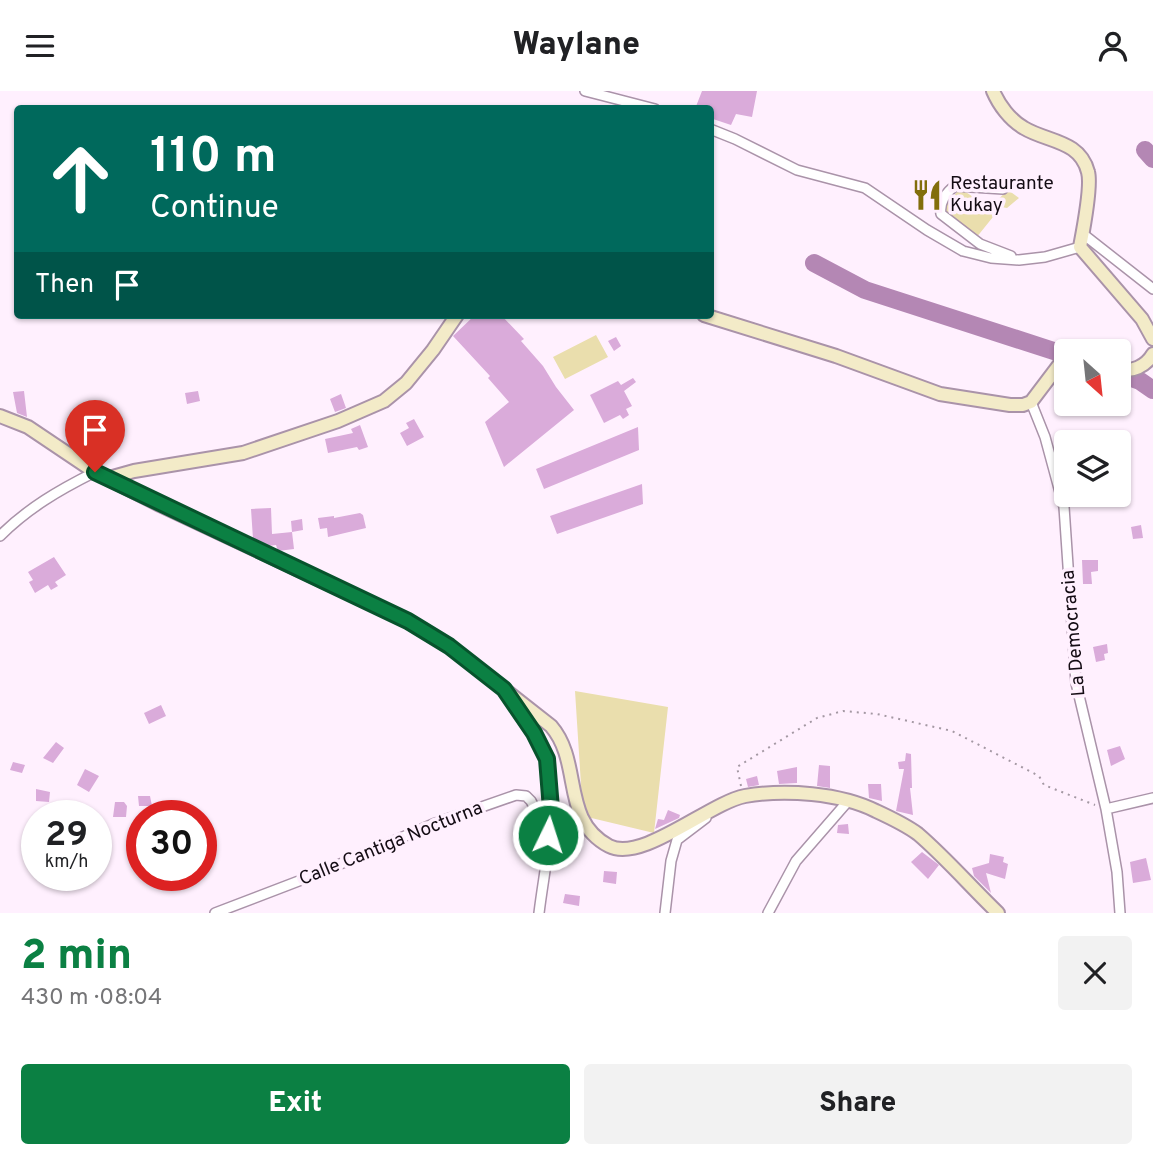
<!DOCTYPE html>
<html lang="en">
<head>
<meta charset="utf-8">
<style>
	:root { --surface:#fff; --page:#f2f2f2; --text:#202124; --muted:#757577; --accent:#0b8043 }
	body { margin:0; font-family:Overpass,sans-serif; background:var(--page); color:var(--text); height:100vh; display:flex; flex-direction:column; font-size:26px; white-space:nowrap }
	* { box-sizing:border-box; margin:0 }
	p { font-size:23px; color:var(--muted) }
	.icon { flex:none; width:38px; height:38px; fill:none; stroke:currentColor; stroke-width:2; stroke-linecap:round; stroke-linejoin:round }
	.map { position:relative; height:822px; overflow:hidden }
	.side { display:flex; flex-direction:column; background:var(--surface); flex:1 }
	.side>* { flex:none }
	.top-card { position:absolute; left:14px; top:14px; width:700px; height:214px; border-radius:7px; box-shadow:0 2px 5px #0004; background:#00695c; color:#fff; overflow:hidden }
	.needle { width:46px; rotate:153deg }
	.buttons { position:absolute; left:1054px; top:248px; display:grid; gap:14px }
	.buttons a { display:grid; place-items:center; width:77px; height:77px; border-radius:7px; background:var(--surface); box-shadow:0 2px 5px #0004; font-size:35px }
	.speed { position:absolute; left:21px; top:709px; display:flex; gap:14px; font-size:35px; font-weight:700; text-align:center }
	.speed>* { display:grid; place-content:center; width:91px; height:91px; border-radius:50%; background:var(--surface); box-shadow:0 2px 5px #0004; line-height:1 }
	.speed small { font-size:18px; font-weight:400 }
	.speed .limit { border:10px solid #d22; background:#fff; color:#111 }
	.pin { position:absolute; display:grid; place-items:center; width:60px; height:60px; color:#fff; margin:-72px -30px; border-radius:50% 50% 50% 0; rotate:-45deg; box-shadow:0 0 7px #0007 }
	.pin .icon { rotate:45deg }
	.me { position:absolute; width:77px; margin:-38px; rotate:4deg; stroke-linejoin:round; filter:drop-shadow(0 0 5px #0008) }
	.turn { display:flex; align-items:center; gap:24px; height:147px; padding:0 21px; font-size:32px }
	.turn .icon { width:91px; height:91px; stroke-width:2.5 }
	.turn b { display:block; font-size:49px; line-height:60px }
	.then { display:flex; align-items:center; height:66px; padding:0 21px; background:#0003; gap:14px; font-size:26px }
	.round { display:grid; place-items:center; flex:none; width:74px; height:74px; border-radius:7px; background:var(--page) }
	.summary { display:flex; align-items:center; justify-content:space-between; height:119px; padding:0 21px }
	h1 { font-size:42px; font-weight:800; line-height:52px; color:var(--accent) }
	.primary-button { display:flex; gap:14px; margin-top:auto; padding:14px 21px }
	.primary-button a { flex:1; height:80px; border-radius:7px; background:var(--accent); color:#fff; font-size:28px; font-weight:800; line-height:80px; text-align:center }
	.primary-button a+a { background:var(--page); color:var(--text) }
	header { display:flex; justify-content:space-between; align-items:center; height:91px; padding:0 21px; background:var(--surface); font-size:32px; font-weight:800 }
	.map>svg:first-child { display:block }
</style>
</head>
<body>
<header><svg class="icon" aria-label="menu" viewBox="0 0 24 24"><path d="M4 6h16M4 12h16M4 18h16"/></svg>Waylane<svg class="icon" aria-label="person" viewBox="0 0 24 24"><circle cx="12" cy="8" r="4"/><path d="M4 21q1-7 8-7t8 7"/></svg></header>
<div class="map">
<svg width="1153" height="822" viewBox="0 0 1153 822">
	<rect width="100%" height="100%" fill="#fff0fe"/>
	<path fill="#eadead" d="M960,97l29,20 19,-18 11,8 -12,10 -6,-1 -25,31 -34,-27z
		M596,244l12,22 -43,22 -12,-22z
		M575,600l93,16 -14,126 -71,-17z"/>
	<g fill="none" stroke-linecap="round" stroke-linejoin="round">
		<path stroke="#b487b4" stroke-width="18" d="M1145,59l8,9
			M814,172l51,27 201,65
			M1118,282l22,8 13,9"/>
	</g>
	<path fill="#daabda" d="M702,0h55l-5,26 -16,-3 -5,11 -21,-7v-9h-15z
		M475,224h26l23,24 -3,2 22,25 13,21 18,23 -70,57 -19,-45 24,-20 -21,-24 2,-2 -37,-40z
		M616,246l5,9 -7,5 -6,-10z
		M633,287l3,4 -12,9 8,15 -6,3 3,6 -6,4 -3,-4 -16,8 -14,-28 28,-14 3,4z
		M24,300l3,26 -10,-4 -4,-21z
		M198,300l2,10 -13,3 -2,-11z
		M341,303l5,14 -11,4 -5,-13z
		M414,328l10,18 -17,9 -7,-13 9,-5 -3,-5z
		M360,334l8,22 -9,3 -2,-3 -29,6 -3,-14 28,-6 -2,-4z
		M638,336l1,23 -95,39 -8,-20z
		M642,393l1,20 -86,30 -7,-18z
		M271,417l1,26 20,-2 2,17 -16,2 -2,-6 -8,1 -15,-7 -2,-30z
		M360,422l3,2 3,13 -38,9 -1,-9 -7,1 -2,-11 16,-2v2z
		M302,428l1,11 -11,2 -1,-11z
		M1141,434l2,13 -10,1 -2,-12z
		M54,466l12,18 -11,7 3,4 -7,4 -3,-5 -13,8 -6,-11 4,-2 -5,-8z
		M1082,469h16v11l-7,1 1,12h-9z
		M1107,553l1,9 -4,1 1,6 -9,2 -3,-15z
		M161,614l5,11 -17,8 -5,-11z
		M56,651l8,6 -11,15 -10,-5z
		M1120,655l5,13 -14,7 -4,-16z
		M906,662l5,1 1,34h-2l3,27 -17,-4 8,-42h-5l-1,-7 7,-1z
		M13,671l12,3 -3,8 -12,-3z
		M819,674l11,1v22l-13,-2z
		M797,676v16l-18,1 -2,-13z
		M85,678l14,7 -10,16 -12,-7z
		M757,685l2,9 -11,2 -2,-8z
		M868,693h13l1,17 -13,-3z
		M36,698l14,3 -1,10 -13,-1z
		M138,705h12l2,10h-13z
		M115,711h9l3,4 -1,11h-13z
		M668,719l12,5 -1,3 -24,11 3,-10 6,1z
		M848,733l1,10 -12,-1 1,-8z
		M564,744l13,2 -1,21 -15,-2z
		M922,761l17,13 -11,14 -17,-17z
		M990,763l14,3 -1,5 5,2 -3,15 -19,-6 5,20 -17,-17 -2,-8 17,-5z
		M1146,767l5,22 -18,3 -3,-21z
		M604,780l13,1 -1,12 -13,-2z
		M565,803l15,2 -1,10 -16,-3z"/>
	<g fill="none" stroke-linecap="round" stroke-linejoin="round">
		<defs>
			<path id="street" d="M585,0l70,18
				M710,38l25,10 62,31 68,18 62,42 36,21 28,7 28,2 26,-3 35,-10
				M1003,98l-48,-3c-9,6 -16,17 -14,28l39,30 31,12
				M1083,143l70,55
				M1031,311l14,35 19,70 12,176 30,126 11,63 3,41
				M0,445c28,-28 59,-46 95,-64
				M509,605c13,19 34,42 39,65 10,49 -3,103 -9,152
				M1106,718l47,-11
				M215,822l102,-39 116,-50 83,-29 10,1 5,5 17,34
				M665,822l6,-52 6,-21 29,-22
				M768,822l28,-52 53,-61"/>
			<path id="secondary" d="M993,0c6,14 17,29 31,37 23,14 56,12 64,44 4,14 -5,59 -8,75l62,72 11,20
				M704,224l132,41 104,38 70,11h13l8,-3 28,-37 7,-5
				M1118,278c14,4 28,-3 35,-15
				M0,325l28,11 67,45 65,33 248,116 41,25 102,80c32,37 9,94 58,120 33,17 100,-43 136,-50 40,-7 95,-3 131,15 13,6 30,14 42,23 28,24 53,53 80,79
				M109,387l25,-7 109,-18 95,-32 46,-20 22,-18 27,-33 24,-35"/>
		</defs>
		<use href="#street" stroke="#aa93a9" stroke-width="12"/>
		<use href="#secondary" stroke="#aa93a9" stroke-width="16"/>
		<path stroke="#a498a3" stroke-width="2" stroke-dasharray="2 5" stroke-linecap="butt" d="M741,695l-4,-19 80,-49 26,-7 34,3 75,17 87,45 5,9 51,20"/>
		<use href="#street" stroke="#fff" stroke-width="9"/>
		<use href="#secondary" stroke="#f3ebc8" stroke-width="12"/>
	</g>
	<g fill="none" stroke-linecap="round" stroke-linejoin="round">
		<defs>
			<path id="route" d="M95,381l313,149 41,25 55,43 30,44 13,26 4,50 -3,26"/>
		</defs>
		<use href="#route" stroke="#07532c" stroke-width="18"/>
		<use href="#route" stroke="#0b8043" stroke-width="12"/>
	</g>
	<defs>
		<symbol id="restaurant-bare" viewBox="-9 -9 18 18"><path d="M-5-6h1v4h1v-4h1v4h1v-4h1v5L-1.5 .5V6h-2V.5L-5-1ZM5-6V6H3V1.5H1.5Q1.5-4 5-6Z" fill="#826e0b" stroke="#fff0fe" stroke-width="2.5" paint-order="stroke"/></symbol>
	</defs>
	<g fill-rule="evenodd">
		<use href="#restaurant-bare" x="905" y="82" width="44" height="44"/>
	</g>
	<g text-anchor="middle" dominant-baseline="central" stroke-width="7" stroke-linejoin="round" paint-order="stroke">
		<g font-size="19" fill="#140c14" stroke="#fff0fe" text-anchor="start">
			<text x="950" y="93">Restaurante<tspan x="950" dy="22">Kukay</tspan></text>
		</g>
		<g font-size="19" fill="#140c14" stroke="#fff0fe">
			<text transform="translate(1074 542) rotate(-95)">La Democracia</text>
			<text transform="translate(391 753) rotate(-22)">Calle Cantiga Nocturna</text>
		</g>
	</g>
</svg>
<div class="buttons">
<a><svg class="needle" viewBox="-14 -14 28 28"><path d="M0-13l5 13h-10z" fill="#e53935"/><path d="M0 13l5-13h-10z" fill="#757577"/></svg></a>
<a><svg class="icon" aria-label="layers" viewBox="0 0 24 24"><path d="M12 4l9 5-9 5-9-5zM3 14l9 5 9-5"/></svg></a>
</div>
<div class="speed"><div>29<small>km/h</small></div><div class="limit">30</div></div>
<div class="pin" style="left:95px;top:381px;background:#d93025"><svg class="icon" aria-label="arrive" viewBox="0 0 24 24"><path d="M6 21V4h12l-3 4 3 4H6"/></svg></div>
<svg class="me" style="left:548px;top:744px" viewBox="-20 -20 40 40"><circle r="17" fill="#0b8043" stroke="#fff" stroke-width="3"/><path d="M0-11L8 9 0 5-8 9z" fill="#fff"/></svg>
<div class="top-card">
<div class="turn"><svg class="icon" aria-label="ahead" viewBox="0 0 24 24"><path d="M12 20V5M6 11l6-6 6 6"/></svg><div><b>110 m</b>Continue</div></div>
<div class="then">Then<svg class="icon" aria-label="arrive" viewBox="0 0 24 24"><path d="M6 21V4h12l-3 4 3 4H6"/></svg></div>
</div>
</div>
<section class="side">
<div class="summary"><div><h1>2 min</h1><p>430 m · 08:04</p></div><a class="round"><svg class="icon" aria-label="close" viewBox="0 0 24 24"><path d="M6 6l12 12M18 6L6 18"/></svg></a></div>
<div class="primary-button"><a>Exit</a><a>Share</a></div>
</section>
</body>
</html>
